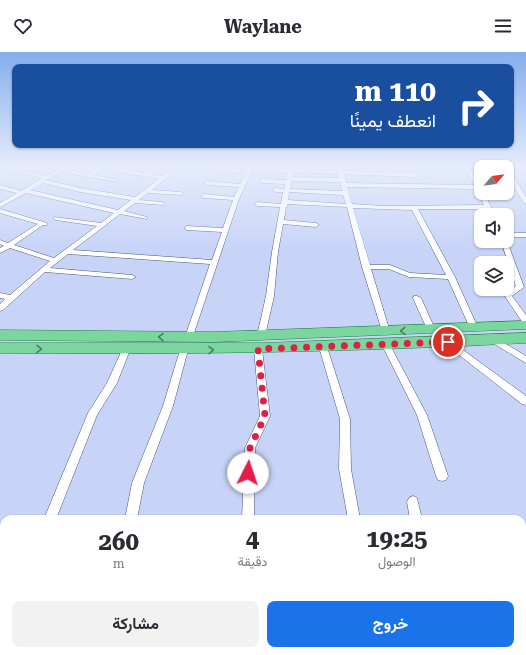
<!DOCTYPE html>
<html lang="ar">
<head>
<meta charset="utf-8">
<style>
	:root { --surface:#fff; --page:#f2f2f3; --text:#2b2b33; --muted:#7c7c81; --accent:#1a73e8 }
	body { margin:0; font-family:"Roboto Serif",Vazirmatn,serif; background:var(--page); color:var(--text); direction:rtl; height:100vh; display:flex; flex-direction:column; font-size:15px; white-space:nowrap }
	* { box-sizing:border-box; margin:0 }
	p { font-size:13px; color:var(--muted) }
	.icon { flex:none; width:22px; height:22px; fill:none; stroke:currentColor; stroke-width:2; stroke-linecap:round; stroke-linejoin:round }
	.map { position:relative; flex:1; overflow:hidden; direction:ltr }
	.side { position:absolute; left:0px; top:463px; width:526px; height:140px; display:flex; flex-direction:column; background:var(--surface); border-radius:12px 12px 0 0; box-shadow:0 1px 3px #0004; direction:rtl }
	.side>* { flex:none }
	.top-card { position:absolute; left:12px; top:12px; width:502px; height:84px; border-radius:8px; box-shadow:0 1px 3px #0004; direction:rtl; background:#1a4fa0; color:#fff; overflow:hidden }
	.needle { width:26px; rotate:61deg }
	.buttons { position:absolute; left:474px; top:108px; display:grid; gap:8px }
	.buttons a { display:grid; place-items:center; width:40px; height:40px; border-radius:8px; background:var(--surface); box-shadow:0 1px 3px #0004; font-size:20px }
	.pin { position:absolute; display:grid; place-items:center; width:34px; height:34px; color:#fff; margin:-17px; border:2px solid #fff; border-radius:50%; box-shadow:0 1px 4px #0007 }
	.me { position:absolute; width:44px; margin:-22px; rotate:4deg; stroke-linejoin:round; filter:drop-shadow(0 0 3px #0008) }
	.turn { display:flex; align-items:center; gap:14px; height:84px; padding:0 12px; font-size:18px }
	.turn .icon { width:52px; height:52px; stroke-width:2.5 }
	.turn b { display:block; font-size:28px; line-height:34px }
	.eta { display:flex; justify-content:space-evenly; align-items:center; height:68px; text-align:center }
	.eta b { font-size:24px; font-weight:700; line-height:28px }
	.cta { display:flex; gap:8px; margin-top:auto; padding:8px 12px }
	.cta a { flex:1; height:46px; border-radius:8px; background:var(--accent); color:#fff; font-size:16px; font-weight:700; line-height:46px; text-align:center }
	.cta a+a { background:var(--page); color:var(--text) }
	header { display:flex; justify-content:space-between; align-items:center; height:52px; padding:0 12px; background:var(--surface); font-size:18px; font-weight:700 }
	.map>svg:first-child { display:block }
</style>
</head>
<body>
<header><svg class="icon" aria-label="menu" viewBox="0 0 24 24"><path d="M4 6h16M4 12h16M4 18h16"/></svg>Waylane<svg class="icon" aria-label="heart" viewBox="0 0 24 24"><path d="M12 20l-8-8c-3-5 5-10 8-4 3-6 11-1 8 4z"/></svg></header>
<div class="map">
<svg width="526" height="603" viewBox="0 0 526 603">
	<rect width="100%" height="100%" fill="#c7d4f8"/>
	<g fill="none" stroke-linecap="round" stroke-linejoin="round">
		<defs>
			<path id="street" d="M3,115h6l37,9 17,-9h5l-2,2 22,5 12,-7h5l-11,8 23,5v2l-55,-10 -16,8 34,8 55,9 24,-18 -45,-8 -2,-1v-2l32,5 11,-6h5l-10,7 12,2 13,-9h5l-28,23 29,2 3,2 -1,1 -35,-2 -9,7 23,2 3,2 -1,1 -29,-2 -11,8 23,6v2l-27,-5 -47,36 139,10 10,-28 -35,-2 -3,-2 3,-2 36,2 10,-28 -29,-2 -3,-2 3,-2 30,3 5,-10 -32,-2 -3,-2 3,-2 33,3 6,-11 -40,-4 -2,-2 43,3 2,-3 39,2 1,-2h4v2l45,2v-4h4l1,4 73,2 3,2 -3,2 -72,-3 2,9 128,2 -10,-18h5l12,20v6h3l11,22h-6l-3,-6h-68l37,68 23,51 -4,3 -4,-3 -22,-49 -39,-2 -20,-8h-18l19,63 -4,3 -3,-1 -21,-67 -15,-60 -60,-3 1,2 -2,1 -2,13 32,3 3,2 -3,2 -33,-3 -5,28 -4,44 -9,40 -4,3 -3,-1 -1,-2 9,-40 6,-44 8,-45 -23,-1 -3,-2 3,-2 24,2 2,-12h-8l-3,-2 3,-2 9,1 1,-5 -23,-1 -3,-2 3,-2 24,1 2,-8 -36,-1 -13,28 -47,140 -3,1 -4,-3 25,-73 -142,-10 -18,14 82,7 4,2 -4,2 -87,-7 -42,38 -3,1v-7l5,-5 -5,-1v-5l10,2 40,-34 -40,-13 -10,5v-5l4,-2 -4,-2v-4l8,3 30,-19 -38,-11v-4l47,14v2h-4l-29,20 40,13 43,-32 -41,-6 -3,-2 1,-1 47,6 13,-10 -88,-20 -26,14v-4l17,-10 -17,-4v-4l21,6 21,-13 -39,-10zM293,120l45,2 1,4 -47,-1zM291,129l49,1 2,9 -52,-2zM43,131l37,9 51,8 -13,10 -88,-20zM347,135l129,2 8,16 -100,1 -32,-2zM289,140l54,3 3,9 -58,-4zM353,156l59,2 34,65 -36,-2 -20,-8h-20z
				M505,115h21v4z
				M507,116l3,2 16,27v7l-3,-2 -16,-28z
				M507,181h19v4h-19z
				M501,189h6l17,46 -12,9 14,19v9l-3,-1 -19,-28 12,-9z
				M414,244h3l4,2 14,31 -1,2h-6l-1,-2 -14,-31z
				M494,285l32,19v7l-35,-21 -1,-2 1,-2z
				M448,287l78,57v9l-4,-1 -77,-60 -1,-2 1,-2z
				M386,290l4,3 37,70 21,61 -2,4 -4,1 -4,-1 -2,-4 -19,-61 -35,-70z
				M323,292l4,3 23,72 1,50 9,50h-12l-9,-50 1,-50 -21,-72z
				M258,294l4,3 8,67 -15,32 -1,71h-12l3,-71 15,-32 -6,-67z
				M126,295l4,3 -13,33 -20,32 -41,104h-12l44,-106 19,-30 15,-33z
				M184,295l4,3 -15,56 -29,77 -7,36h-12l7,-36 31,-77 17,-56z
				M413,444l4,2 5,21h-12l-3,-17 2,-4z
				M128,599h16v4h-16z
				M256,599h18l2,4h-18z"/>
			<path id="primary" d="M526,269v8l-313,13 -213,-2v-10l213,2z
				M526,281v10c-175,9 -350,12 -526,10v-10h263z"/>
		</defs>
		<use href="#street" stroke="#4a567d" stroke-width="1"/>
		<use href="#primary" stroke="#1b7f47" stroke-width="1"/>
		<use href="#street" fill="#fff" fill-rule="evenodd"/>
		<use href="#primary" fill="#7bd69e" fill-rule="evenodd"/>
	</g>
	<defs><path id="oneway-chevron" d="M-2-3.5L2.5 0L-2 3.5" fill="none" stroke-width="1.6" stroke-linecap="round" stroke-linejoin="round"/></defs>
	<g stroke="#497c65">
		<use href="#oneway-chevron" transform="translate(403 279) rotate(177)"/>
		<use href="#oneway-chevron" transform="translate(161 285) rotate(-179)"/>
		<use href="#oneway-chevron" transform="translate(39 297) rotate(1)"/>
		<use href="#oneway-chevron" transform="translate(211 298) rotate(-1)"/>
	</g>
	<linearGradient id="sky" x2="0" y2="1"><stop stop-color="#84aeec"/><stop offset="0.58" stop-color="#e6ecfc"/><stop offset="1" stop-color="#e6ecfc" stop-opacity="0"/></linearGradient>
	<rect width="526" height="199" fill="url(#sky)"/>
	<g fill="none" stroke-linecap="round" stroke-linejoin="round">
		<path stroke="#e11d48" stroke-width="7" stroke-dasharray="0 12.6" d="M248,421l2,-25 15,-32 -7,-67 190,-7"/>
	</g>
</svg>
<div class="buttons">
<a><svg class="needle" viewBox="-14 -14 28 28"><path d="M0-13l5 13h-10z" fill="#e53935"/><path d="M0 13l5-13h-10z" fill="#7c7c81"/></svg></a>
<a><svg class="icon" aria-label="sound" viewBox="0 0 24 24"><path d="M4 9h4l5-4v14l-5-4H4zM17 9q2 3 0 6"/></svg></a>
<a><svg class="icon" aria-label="layers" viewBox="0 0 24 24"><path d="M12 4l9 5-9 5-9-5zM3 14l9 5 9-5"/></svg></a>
</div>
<div class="pin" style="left:448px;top:290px;background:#d93025"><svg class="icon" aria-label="arrive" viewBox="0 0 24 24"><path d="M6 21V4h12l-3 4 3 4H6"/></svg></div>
<svg class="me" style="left:248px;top:421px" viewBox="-20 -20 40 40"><circle r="19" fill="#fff"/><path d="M0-13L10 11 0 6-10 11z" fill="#e11d48"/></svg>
<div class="top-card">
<div class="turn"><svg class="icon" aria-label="right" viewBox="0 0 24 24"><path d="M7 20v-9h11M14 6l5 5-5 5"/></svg><div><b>110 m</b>انعطف يمينًا</div></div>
</div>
<section class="side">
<div class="eta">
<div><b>19:25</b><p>الوصول</p></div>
<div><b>4</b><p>دقيقة</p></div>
<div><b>260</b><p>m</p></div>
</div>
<div class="cta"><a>خروج</a><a>مشاركة</a></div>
</section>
</div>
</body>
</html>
